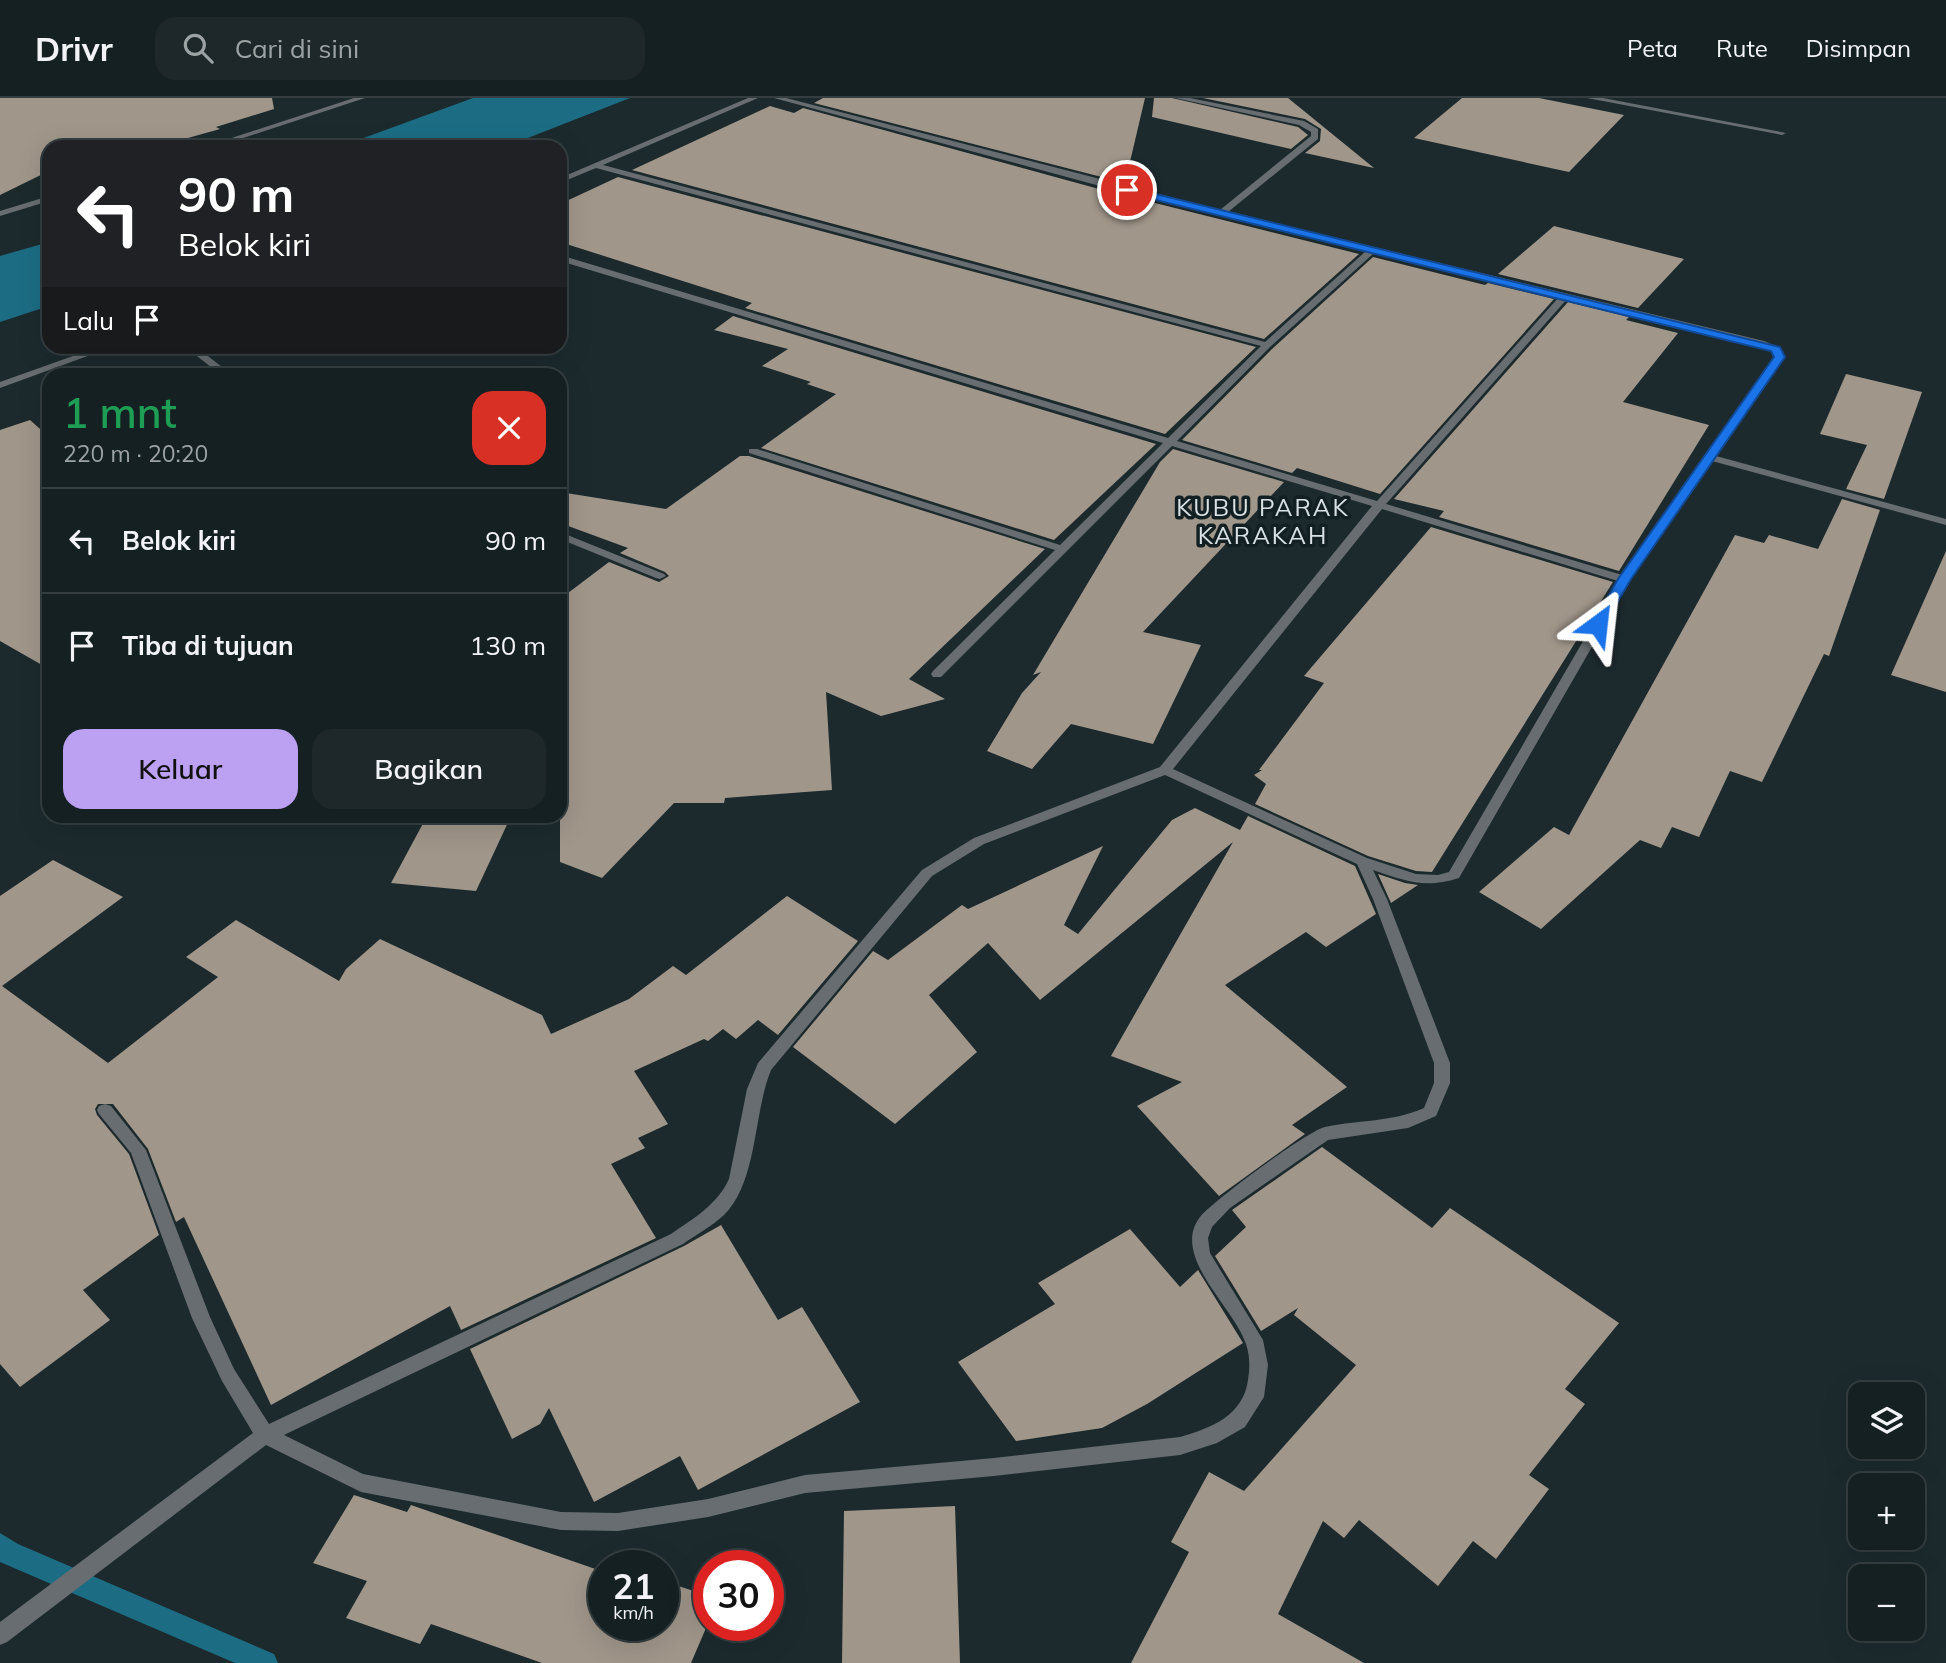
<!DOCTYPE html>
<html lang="id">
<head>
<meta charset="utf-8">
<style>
	:root { --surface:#152022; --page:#1e282a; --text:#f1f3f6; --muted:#9da3a5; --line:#343e40; --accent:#bca0f2 }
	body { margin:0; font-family:Mulish,sans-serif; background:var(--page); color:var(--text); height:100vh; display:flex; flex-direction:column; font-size:26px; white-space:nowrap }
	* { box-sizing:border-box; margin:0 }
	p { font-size:23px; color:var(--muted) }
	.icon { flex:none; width:38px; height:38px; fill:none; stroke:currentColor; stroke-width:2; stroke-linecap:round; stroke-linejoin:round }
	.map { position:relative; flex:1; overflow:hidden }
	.details { position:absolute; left:42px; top:270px; width:525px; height:455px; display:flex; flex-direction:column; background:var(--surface); border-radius:21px; box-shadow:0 7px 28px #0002,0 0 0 2px var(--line) }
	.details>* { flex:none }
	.top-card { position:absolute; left:42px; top:42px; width:525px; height:214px; border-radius:21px; box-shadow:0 7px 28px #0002,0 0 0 2px var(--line); background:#202124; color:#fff; overflow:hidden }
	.fabs { position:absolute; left:1848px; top:1284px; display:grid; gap:14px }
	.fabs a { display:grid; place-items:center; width:77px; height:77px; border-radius:14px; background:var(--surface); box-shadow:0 7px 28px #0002,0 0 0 2px var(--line); font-size:35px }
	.speed { position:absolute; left:588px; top:1452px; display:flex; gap:14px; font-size:35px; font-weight:700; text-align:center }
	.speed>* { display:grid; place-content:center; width:91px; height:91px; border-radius:50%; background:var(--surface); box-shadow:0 7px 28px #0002,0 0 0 2px var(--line); line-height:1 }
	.speed small { font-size:18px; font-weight:400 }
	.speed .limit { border:10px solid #d22; background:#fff; color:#111 }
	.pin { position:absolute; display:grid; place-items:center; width:60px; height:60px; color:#fff; margin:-30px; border:4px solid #fff; border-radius:50%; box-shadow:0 2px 7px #0007 }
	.me { position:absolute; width:77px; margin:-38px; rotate:30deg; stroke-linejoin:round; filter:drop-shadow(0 0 5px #0008) }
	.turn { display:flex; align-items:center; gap:24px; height:147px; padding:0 21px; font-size:32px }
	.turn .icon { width:91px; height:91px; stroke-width:2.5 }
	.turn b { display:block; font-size:49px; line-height:60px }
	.then { display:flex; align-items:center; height:66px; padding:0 21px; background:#0003; gap:14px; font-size:26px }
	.round { display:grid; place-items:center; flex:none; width:74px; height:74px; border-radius:21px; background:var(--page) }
	.head { display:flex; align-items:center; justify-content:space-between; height:119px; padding:0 21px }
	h1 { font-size:42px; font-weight:600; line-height:52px; color:#1e9e55 }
	.action { display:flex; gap:14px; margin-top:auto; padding:14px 21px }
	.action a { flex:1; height:80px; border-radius:21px; background:var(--accent); color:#111; font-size:28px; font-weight:600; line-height:80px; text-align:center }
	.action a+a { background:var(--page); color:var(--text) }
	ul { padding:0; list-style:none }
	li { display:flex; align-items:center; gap:21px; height:105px; padding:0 21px; border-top:2px solid var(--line) }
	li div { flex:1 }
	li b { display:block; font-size:26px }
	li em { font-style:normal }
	header { display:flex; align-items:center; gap:42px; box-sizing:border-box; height:98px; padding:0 35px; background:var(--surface); border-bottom:2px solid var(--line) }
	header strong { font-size:33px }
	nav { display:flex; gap:38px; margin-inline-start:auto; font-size:24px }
	.search { width:490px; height:63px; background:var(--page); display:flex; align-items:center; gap:18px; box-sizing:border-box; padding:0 24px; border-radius:21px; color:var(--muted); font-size:26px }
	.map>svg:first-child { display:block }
</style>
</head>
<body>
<header>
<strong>Drivr</strong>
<div class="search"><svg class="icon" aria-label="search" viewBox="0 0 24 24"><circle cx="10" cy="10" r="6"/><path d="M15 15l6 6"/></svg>Cari di sini</div>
<nav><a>Peta</a><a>Rute</a><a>Disimpan</a></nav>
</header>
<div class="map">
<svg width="1946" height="1565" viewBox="0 0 1946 1565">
	<rect width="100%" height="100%" fill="#1c2a2e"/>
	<path fill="#1c6d84" d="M473,0h157l-125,49h-166z
		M49,144v64l-49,16v-66z"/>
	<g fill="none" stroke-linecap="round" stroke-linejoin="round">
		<path fill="#1c6d84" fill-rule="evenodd" d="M0,1435l18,11 256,110 4,9h-43l-235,-101z"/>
	</g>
	<path fill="#a0968a" d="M0,0h272l2,11 -58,18 4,2 -64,18h-107v24l-49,24z
		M823,0h322l-20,85 -311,-80z
		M1154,0h18l126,29 10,8 -17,14 -139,-32z
		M1203,0h85l86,70 -69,-15 15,-12 1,-12 -16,-10z
		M1462,0h77l85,17 -55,57 -155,-34z
		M770,8l24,7 9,-5 296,81 260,65 -95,85 -632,-169z
		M618,79l638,170 -91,87 -420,-126 7,-5 -192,-61v-38z
		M1554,128l130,33 -46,49 -140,-34z
		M1373,159l112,28 3,-2 66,16 -174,195 -83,-26 -5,5 -110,-33 90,-91z
		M1568,204l61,15 -3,3 52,13 -55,69 86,23 -90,146 -180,-54 5,-6 -50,-12z
		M733,218l423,128 -102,96 -293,-92 75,-54 -29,-10 4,-2 -49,-16 26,-17 -74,-19z
		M1846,276l76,18 -38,107 -38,-10 21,-44 -47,-11z
		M30,322l19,17v232l-49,-28v-211z
		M1173,351l111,33 -141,150 58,13 -48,99 -82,-20 -39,45 -45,-18 35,-58 19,-21 -8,3 127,-213z
		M740,358h9l296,93 -136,130 36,20 -64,17 -55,-24 6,98 -107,8 -1,5h-50l-72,75 -42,-16v-263l49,-37 50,20 10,-6 -4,-4 -45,-19 8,-5 -68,-25v-31l106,17z
		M1842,401l38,11 -51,146 -5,-2 -62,128 -32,-11 -31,66 -27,-10 -11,21 -21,-8 -99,89 -62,-37 75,-65 15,8 166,-300 29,8 5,-8 49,14z
		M1431,429l182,55 -181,290 -16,-1 -48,-15 -113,-52 11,-20 -12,-9 8,-5h-3l65,-87 -20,-7z
		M1946,453v141l-55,-17z
		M1195,710l45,22 8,-14 107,50 21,48 -50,33 -20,-15 -81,53 122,102 -55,38 13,9 -86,62 -82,-90 45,-24 -71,-26 122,-214 -193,158 -52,-57 -59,52 48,57 -82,72 -102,-77 80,-96 15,9 74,-55 6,4 135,-63 -39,79 14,9 94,-114z
		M427,718h84l-35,75 -85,-8z
		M53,762l70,37 -121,89 106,77 110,-86 -32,-20 50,-37 103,61 7,-12 34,-30 162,76 9,19 78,-35 44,-33 13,9 101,-79 71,45 -80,94 -20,-15 -22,19 -13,-10 -15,12 -4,-2 -70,32 34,53 -30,14 7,10 -34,16 45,74 -195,92 -11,-24 -179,99 -87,-188 -8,5 -28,-73 -35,-45h-15l-3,5 2,6 32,39 30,81 -76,55 27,30 -90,67 -20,-23v-468z
		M1378,776l27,9 13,2 -27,18z
		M1322,1049l110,81 18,-20 169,115 -54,66 20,15 -56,71 20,14 -53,70 -23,-18 -35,45 -79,-66 -15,18 -21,-17 -45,93 86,49h-233l58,-111 -18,-10 38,-70 35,19 112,-126 -62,-50 4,-7 -37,23 -46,-75 31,-29 -14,-17z
		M721,1127l57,95 24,-13 58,95 -162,88 -18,-34 -86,46 -45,-94 -9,16 -28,15 -42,-90 214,-103z
		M1130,1131l50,58 18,-17 45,73 -96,61 -45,24 -86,13 -58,-79 97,-58 -17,-21z
		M354,1397l53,17 4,-7 193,67v54h59v-45l46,15v25l-18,42h-149l-111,-39 -11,20 -74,-26 21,-37 -54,-18z
		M955,1408l5,157h-118l2,-152z"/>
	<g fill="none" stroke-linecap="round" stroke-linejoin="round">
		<path fill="#676d70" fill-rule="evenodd" d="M748,0h10l-155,67 662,177 101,-91 -266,-65 -326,-88h12l434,112 91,-74v-4l-12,-7 -124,-27h15l114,23 14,8v10l-90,73 536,129 15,6 5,10 -68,99 230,63v6l-234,-64 -81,118 -172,299c-35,11 -53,3 -86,-8l14,29 63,164v20l-14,33 -28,12 -80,12 -98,68 -18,19 -4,11 2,15 53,87 5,25 -4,32 -19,30 -28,16 -37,12 -186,21 -189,17 -97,24 -90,14 -57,-1 -200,-38 -95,-47 -259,197 -7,3v-23l253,-189 -31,-52 -30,-63 -61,-165 -32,-39 -2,-4 2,-4 6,-2 6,2 35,44 64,167 24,52 35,55 402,-190c23,-16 46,-29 58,-55l18,-90 11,-26 164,-193 52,-32 186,-71 212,-261 -200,-60 -231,231h-8l-2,-3 2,-3 122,-121 -306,-97v-4h8l303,96 103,-102 -603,-182v-6l608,183 93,-92 -665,-178 -36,15v-5zM1374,155l185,44 -182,204 -200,-60 93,-94zM1567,201l194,47 11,5 2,6 -152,218 -236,-71zM1382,411l236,72 -169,291 -11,3 -22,-1 -49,-16 -194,-89zM1165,677l192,89 16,35 61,164v20l-10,25c-31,14 -66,12 -99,19 -18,4 -112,74 -125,90 -30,39 34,90 46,127 4,12 4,24 2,36 -5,36 -37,48 -68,57l-186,21 -189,17 -97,24 -90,14 -57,-1 -198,-38 -79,-39 399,-191c13,-9 29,-18 41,-29 34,-34 29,-101 47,-145l161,-194 52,-32z
			M1587,0h16l183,35 -4,2z
			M101,248h14l-115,42v-6z
			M184,248h11l36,28h-11z
			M560,434l104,42 2,2 -6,3 -4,-1 -96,-39z"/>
		<path fill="#676d70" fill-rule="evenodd" d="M354,0h11l-149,49h-12z
			M49,98v5l-49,15v-5z"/>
	</g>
	<path fill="#1a73e8" stroke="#114b97" stroke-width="2" d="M1127,89l653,160 5,10 -154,222 -28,48h-9l-2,-3 26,-45 156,-222 -3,-6 -648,-159z"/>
	<g text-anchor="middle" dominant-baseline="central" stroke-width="7" stroke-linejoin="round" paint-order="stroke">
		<g font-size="24" letter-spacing="2" fill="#d8e1e4" stroke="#122024">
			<text x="1263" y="409">KUBU PARAK<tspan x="1263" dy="28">KARAKAH</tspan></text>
		</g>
	</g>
</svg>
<div class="fabs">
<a><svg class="icon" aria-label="layers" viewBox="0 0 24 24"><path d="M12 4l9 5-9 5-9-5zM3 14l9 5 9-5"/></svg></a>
<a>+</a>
<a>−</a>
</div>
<div class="speed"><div>21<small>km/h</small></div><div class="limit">30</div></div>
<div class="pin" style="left:1127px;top:92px;background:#d93025"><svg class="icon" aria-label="arrive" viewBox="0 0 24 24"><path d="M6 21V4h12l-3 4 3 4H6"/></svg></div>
<svg class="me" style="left:1598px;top:526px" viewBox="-20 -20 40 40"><path d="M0-17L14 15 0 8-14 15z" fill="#1a73e8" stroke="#fff" stroke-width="4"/></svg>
<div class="top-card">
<div class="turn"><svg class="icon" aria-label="left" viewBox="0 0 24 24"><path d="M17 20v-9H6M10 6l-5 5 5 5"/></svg><div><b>90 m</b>Belok kiri</div></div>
<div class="then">Lalu<svg class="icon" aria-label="arrive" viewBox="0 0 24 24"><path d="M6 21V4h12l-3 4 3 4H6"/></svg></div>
</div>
<section class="details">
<div class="head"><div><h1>1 mnt</h1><p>220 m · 20:20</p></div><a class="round" style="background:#d93025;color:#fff"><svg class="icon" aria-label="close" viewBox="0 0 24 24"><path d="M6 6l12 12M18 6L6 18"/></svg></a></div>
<ul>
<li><svg class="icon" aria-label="left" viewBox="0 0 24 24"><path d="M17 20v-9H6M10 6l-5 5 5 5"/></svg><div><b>Belok kiri</b></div><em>90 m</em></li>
<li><svg class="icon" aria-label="arrive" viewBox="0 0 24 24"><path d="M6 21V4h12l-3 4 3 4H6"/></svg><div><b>Tiba di tujuan</b></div><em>130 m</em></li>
</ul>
<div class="action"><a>Keluar</a><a>Bagikan</a></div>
</section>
</div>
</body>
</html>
